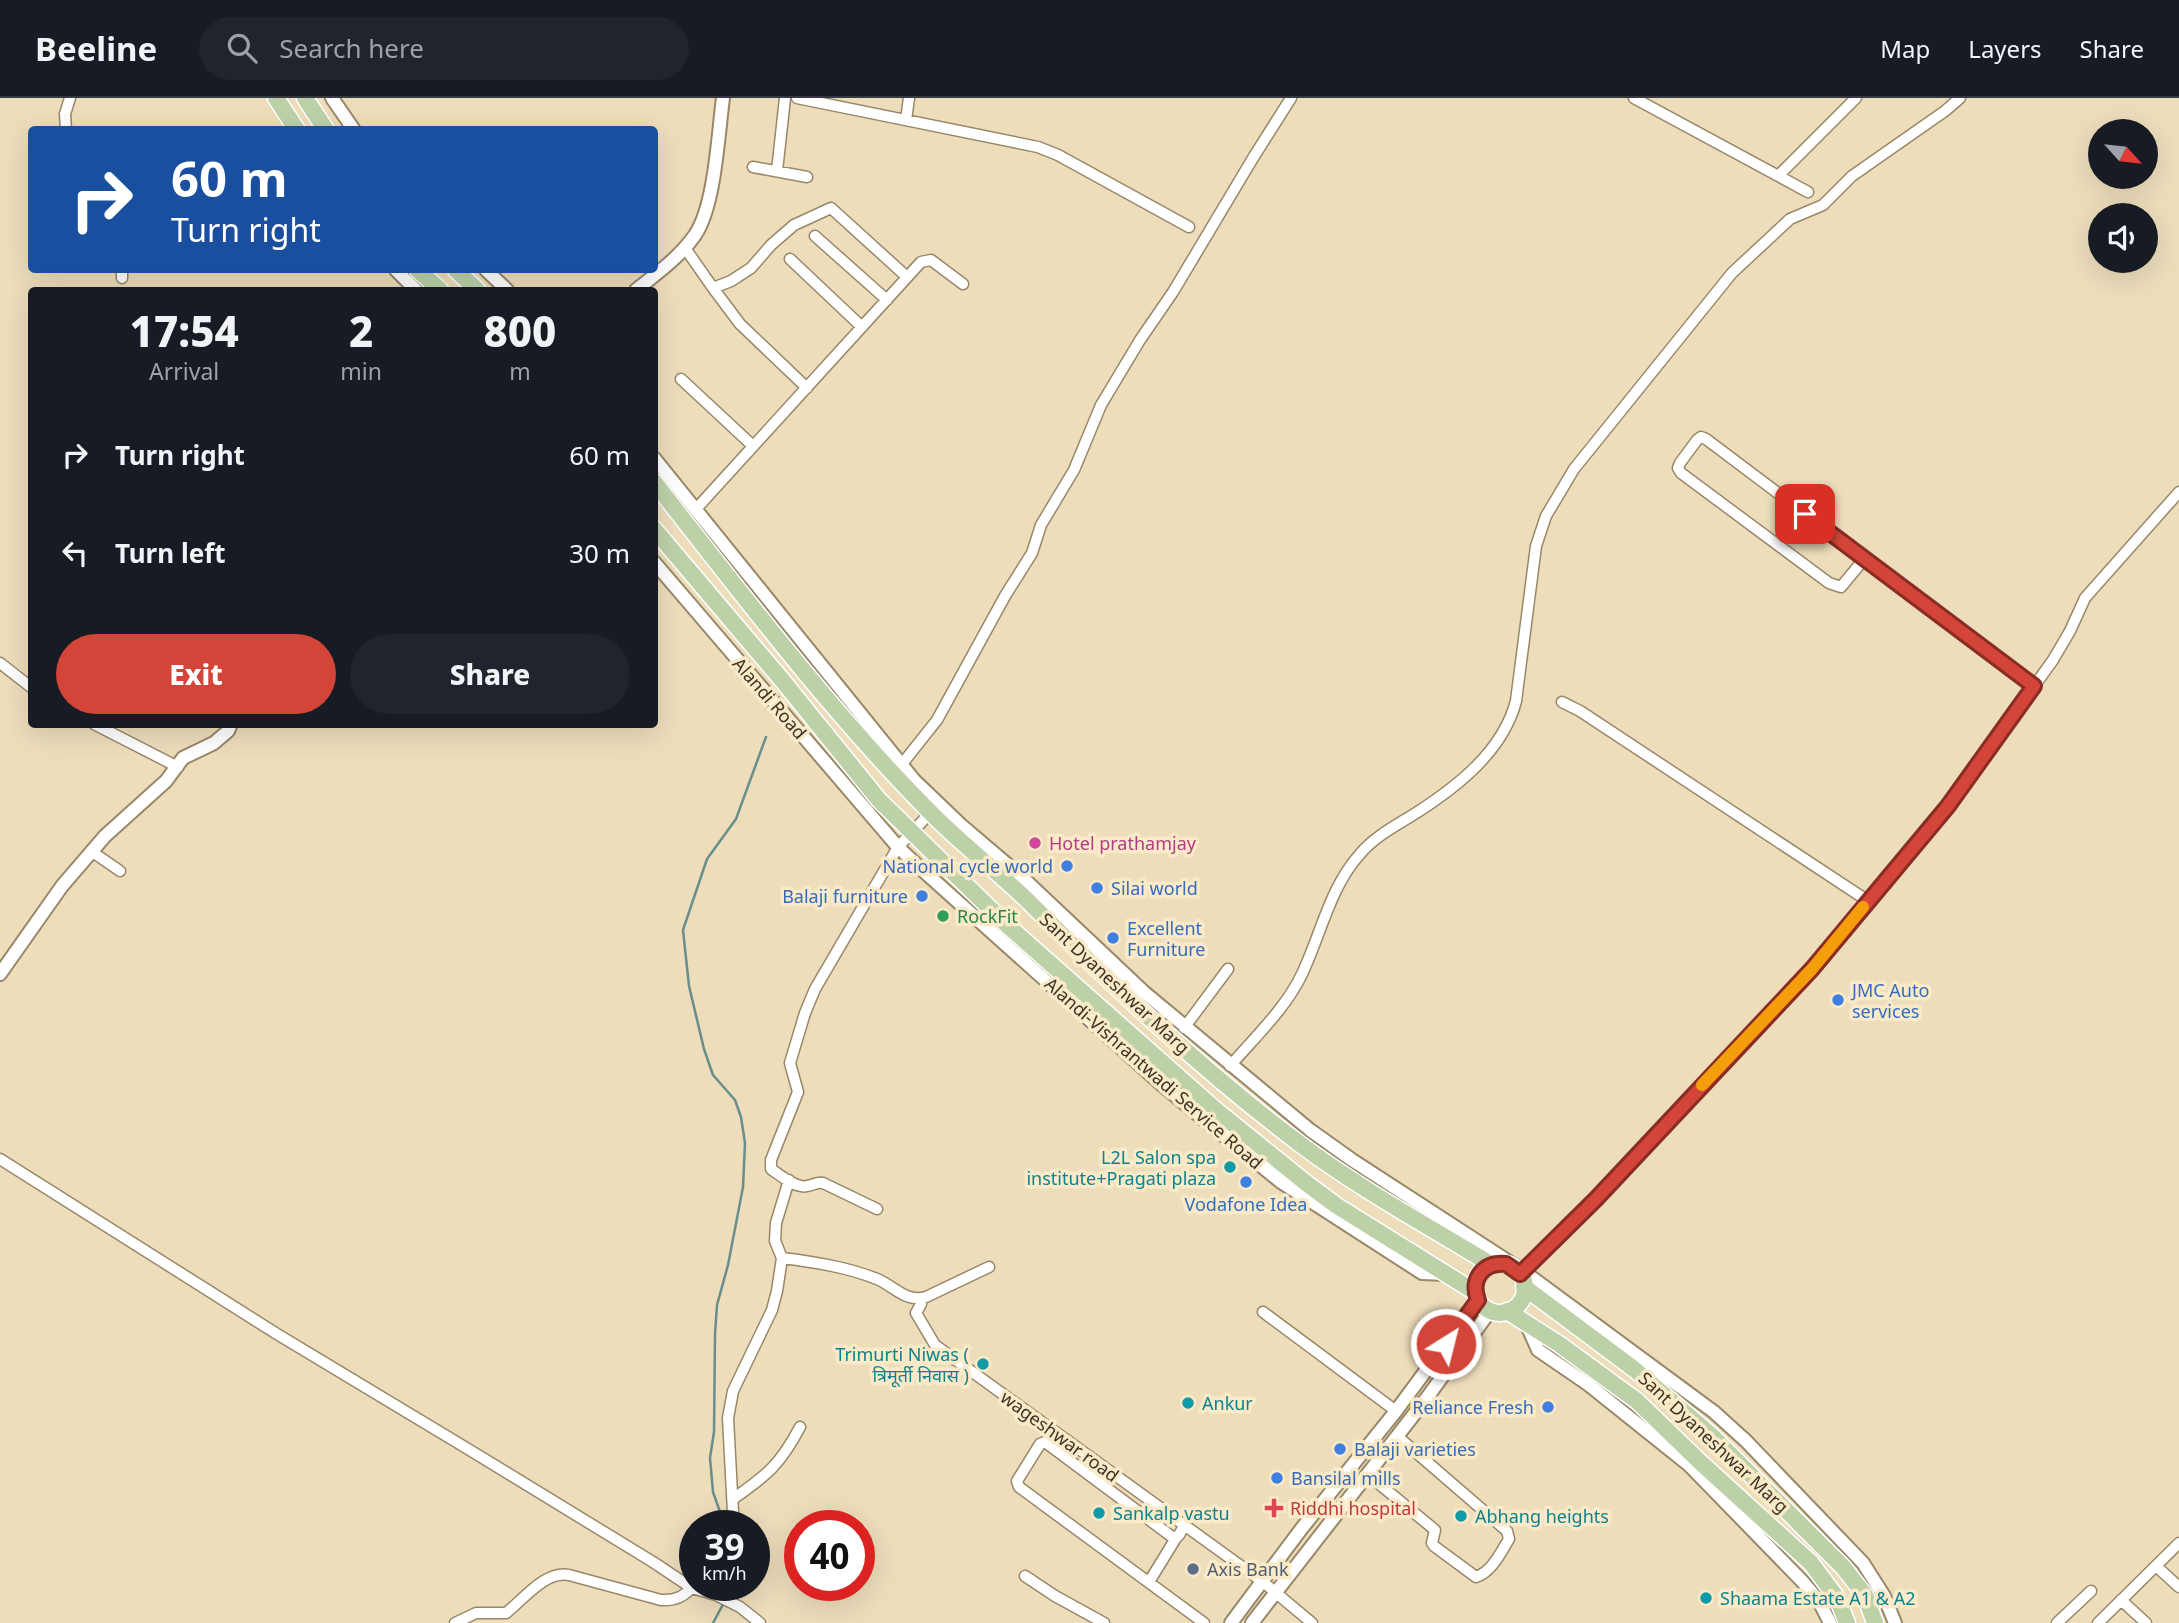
<!DOCTYPE html>
<html lang="en">
<head>
<meta charset="utf-8">
<style>
	:root { --surface:#171b24; --page:#20242c; --text:#f1f3f6; --muted:#9ea1a6; --line:#363941; --accent:#d34538 }
	body { margin:0; font-family:"Noto Sans","Noto Sans Devanagari",sans-serif; background:var(--page); color:var(--text); height:100vh; display:flex; flex-direction:column; font-size:26px; white-space:nowrap }
	* { box-sizing:border-box; margin:0 }
	p { font-size:23px; color:var(--muted) }
	.icon { flex:none; width:38px; height:38px; fill:none; stroke:currentColor; stroke-width:2; stroke-linecap:round; stroke-linejoin:round }
	.map { position:relative; flex:1; overflow:hidden }
	.side { position:absolute; left:28px; top:189px; width:630px; height:441px; display:flex; flex-direction:column; background:var(--surface); border-radius:7px; box-shadow:0 7px 28px #0002 }
	.side>* { flex:none }
	.guide { position:absolute; left:28px; top:28px; width:630px; height:147px; border-radius:7px; box-shadow:0 7px 28px #0002; background:#1a4fa0; color:#fff; overflow:hidden }
	.needle { width:46px; rotate:117deg }
	.buttons { position:absolute; left:2088px; top:21px; display:grid; gap:14px }
	.buttons a { display:grid; place-items:center; width:70px; height:70px; border-radius:50%; background:var(--surface); box-shadow:0 7px 28px #0002; font-size:35px }
	.speed { position:absolute; left:679px; top:1412px; display:flex; gap:14px; font-size:35px; font-weight:700; text-align:center }
	.speed>* { display:grid; place-content:center; width:91px; height:91px; border-radius:50%; background:var(--surface); box-shadow:0 7px 28px #0002; line-height:1 }
	.speed small { font-size:18px; font-weight:400 }
	.speed .limit { border:10px solid #d22; background:#fff; color:#111 }
	.pin { position:absolute; display:grid; place-items:center; width:60px; height:60px; color:#fff; margin:-30px; border-radius:14px; box-shadow:0 4px 10px #0006 }
	.me { position:absolute; width:77px; margin:-38px; rotate:36deg; stroke-linejoin:round; filter:drop-shadow(0 0 5px #0008) }
	.turn { display:flex; align-items:center; gap:24px; height:147px; padding:0 28px; font-size:32px }
	.turn .icon { width:91px; height:91px; stroke-width:2.5 }
	.turn b { display:block; font-size:49px; line-height:60px }
	.eta { display:flex; justify-content:space-evenly; align-items:center; height:119px; text-align:center }
	.eta b { font-size:42px; font-weight:800; line-height:49px }
	.button { display:flex; gap:14px; margin-top:auto; padding:14px 28px }
	.button a { flex:1; height:80px; border-radius:42px; background:var(--accent); color:#fff; font-size:28px; font-weight:800; line-height:80px; text-align:center }
	.button a+a { background:var(--page); color:var(--text) }
	ul { padding:0; list-style:none }
	li { display:flex; align-items:center; gap:21px; height:98px; padding:0 28px }
	li div { flex:1 }
	li b { display:block; font-size:26px }
	li em { font-style:normal }
	header { display:flex; align-items:center; gap:42px; box-sizing:border-box; height:98px; padding:0 35px; background:var(--surface); border-bottom:2px solid var(--line) }
	header strong { font-size:33px }
	nav { display:flex; gap:38px; margin-inline-start:auto; font-size:24px }
	.search { width:490px; height:63px; background:var(--page); display:flex; align-items:center; gap:18px; box-sizing:border-box; padding:0 24px; border-radius:38px; color:var(--muted); font-size:26px }
	.map>svg:first-child { display:block }
</style>
</head>
<body>
<header>
<strong>Beeline</strong>
<div class="search"><svg class="icon" aria-label="search" viewBox="0 0 24 24"><circle cx="10" cy="10" r="6"/><path d="M15 15l6 6"/></svg>Search here</div>
<nav><a>Map</a><a>Layers</a><a>Share</a></nav>
</header>
<div class="map">
<svg width="2179" height="1525" viewBox="0 0 2179 1525">
	<rect width="100%" height="100%" fill="#edddbb"/>
	<g fill="none" stroke-linecap="round" stroke-linejoin="round">
		<path stroke="#688f8b" stroke-width="2.5" d="M725,1428l-12,-34 -3,-34 4,-26 1,-98 2,-29 11,-40 15,-78 2,-44 -4,-26 -6,-17 -22,-25 -9,-26 -15,-63 -6,-56 24,-71 29,-40 30,-82
			M713,1525l20,-37"/>
		<defs>
			<path id="minor" d="M797,0l241,49 20,8 131,72
				M1634,0l174,94
				M906,22l3,-22
				M66,32l-1,-16 5,-16
				M753,69l54,10
				M777,73l8,-73
				M1779,77l77,-77
				M815,138l72,64
				M685,150l28,40 18,-7 20,-13 20,-23 23,-20 37,-17 76,69
				M790,161l72,68
				M122,172v8
				M713,190l27,36 67,64
				M681,281l72,67
				M696,411l225,-247 10,-2 32,24
				M1865,460l-24,29 -12,-4 -148,-110 -3,-5 2,-5 17,-23 4,-3 5,2 328,247
				M0,565l32,25
				M1562,604l18,9 288,190
				M94,626l84,43
				M902,666l35,-44 68,-124 27,-43 9,-28 33,-55 27,-65 39,-65 33,-48 80,-134 38,-60
				M91,753l29,20
				M1184,930l44,-59
				M1230,968c25,-29 56,-58 72,-92 19,-40 28,-87 58,-120 15,-18 37,-29 56,-41 42,-27 87,-62 100,-112l20,-155 10,-30 28,-47 158,-196 58,-54 33,-14 29,-29 93,-65 15,-13
				M0,1061l277,175 191,115 185,113 39,26 24,7 24,12 20,16
				M877,1111l-54,-26c-7,-1 -9,2 -16,3 -11,3 -27,-11 -36,-17v-9l27,-68 -8,-29 15,-50 10,-24 83,-142 35,-37
				M782,1160c32,4 65,9 95,21 17,7 29,24 49,18l63,-30
				M1520,1176l76,-75 216,-230 87,-103 49,-60 105,-146 17,-29 15,-33 94,-106
				M920,1201l1,5 -5,9 19,32 328,237 49,41
				M1263,1214l133,99
				M1367,1376l68,56 -3,13 2,3 42,31c16,-5 25,-25 33,-38l-2,-8 -110,-95
				M733,1401c34,-24 47,-34 67,-72
				M731,1428l2,-14 -5,-94 5,-27 39,-81 5,-19 5,-33 -7,-17 1,-18 13,-43
				M1184,1428l-5,9 -3,3 -5,-2 -126,-94 -5,2 -23,37 2,6 185,136
				M2156,1468l23,21
				M1025,1478l30,20 49,27
				M1149,1484l27,-44
				M2121,1502l25,23
				M455,1525l21,-10h30c17,-13 39,-43 63,-38l92,25c15,1 24,-4 33,-15
				M2057,1525l34,-32
				M2098,1525l81,-80"/>
			<path id="tertiary" d="M332,0l22,32
				M396,172l20,20
				M486,172l21,20
				M636,192c20,-16 44,-33 59,-55 20,-29 23,-100 28,-137
				M654,360l260,322 47,45 61,52 123,116 165,137 42,30 171,111 191,141 32,29 117,122 21,33 11,27
				M654,464l244,285 20,19 242,217 53,44 68,55 141,91 24,1
				M0,876l62,-88 43,-50 61,-55 17,-23 31,-15 14,-12 3,-7
				M1526,1225l12,27 51,35 100,80 113,116 17,20 11,22
				M1231,1525l71,-95 94,-117 82,-111
				M1252,1525l174,-224 64,-88"/>
			<path id="primary" d="M276,0l21,32
				M305,0l21,32
				M418,172l22,20
				M456,172l21,20
				M654,384c88,112 175,228 275,329 31,32 67,59 99,90 86,86 175,170 272,243 60,45 128,82 192,121
				M654,431l128,151 97,120 129,126 209,185 89,72 31,23 138,86
				M1475 1190a25 25 0 1 1 50 0a25 25 0 1 1-50 0Z
				M1524,1189l110,82 77,66 132,132 22,28 10,28
				M1507,1213l52,33 78,57 63,61 111,101 26,35 10,25"/>
		</defs>
		<use href="#minor" stroke="#988868" stroke-width="13"/>
		<use href="#tertiary" stroke="#988868" stroke-width="16"/>
		<use href="#primary" stroke="#fff" stroke-width="19"/>
		<use href="#minor" stroke="#fff" stroke-width="10"/>
		<use href="#tertiary" stroke="#fff" stroke-width="12"/>
		<use href="#primary" stroke="#bdd1a9" stroke-width="16"/>
	</g>
	<g fill="none" stroke-linecap="round" stroke-linejoin="round">
		<defs>
			<path id="route" d="M1446,1246l32,-44c-8,-21 5,-38 28,-36l14,10 76,-75 216,-230 136,-163 86,-120 -229,-172"/>
		</defs>
		<use href="#route" stroke="#892d24" stroke-width="18"/>
		<use href="#route" stroke="#d34538" stroke-width="12"/>
		<path stroke="#f59e0b" stroke-width="12" d="M1702,987l110,-116 51,-62"/>
	</g>
	<circle fill="#d1479c" stroke="#fbeac7" stroke-width="2.5" cx="1035" cy="745" r="7"/>
	<g fill="#3f7fe0" stroke="#fbeac7" stroke-width="2.5">
		<circle cx="1067" cy="768" r="7"/>
		<circle cx="1097" cy="790" r="7"/>
		<circle cx="922" cy="798" r="7"/>
		<circle cx="1113" cy="840" r="7"/>
		<circle cx="1838" cy="902" r="7"/>
		<circle cx="1246" cy="1084" r="7"/>
		<circle cx="1548" cy="1309" r="7"/>
		<circle cx="1340" cy="1351" r="7"/>
		<circle cx="1277" cy="1380" r="7"/>
	</g>
	<circle fill="#2e9e5b" stroke="#fbeac7" stroke-width="2.5" cx="943" cy="818" r="7"/>
	<g fill="#0f9aa8" stroke="#fbeac7" stroke-width="2.5">
		<circle cx="1230" cy="1069" r="7"/>
		<circle cx="983" cy="1266" r="7"/>
		<circle cx="1188" cy="1305" r="7"/>
		<circle cx="1099" cy="1415" r="7"/>
		<circle cx="1461" cy="1418" r="7"/>
		<circle cx="1706" cy="1500" r="7"/>
	</g>
	<path fill="#e0444e" stroke="#fbeac7" stroke-width="2.5" d="M1270.5 1399.5h7v7h7v7h-7v7h-7v-7h-7v-7h7z"/>
	<circle fill="#5c6f8a" stroke="#fbeac7" stroke-width="2.5" cx="1193" cy="1471" r="7"/>
	<g text-anchor="middle" dominant-baseline="central" stroke-width="7" stroke-linejoin="round" paint-order="stroke">
		<g font-size="18" fill="#3b3427" stroke="#fbeac7">
			<text transform="translate(770 600) rotate(49)">Alandi Road</text>
			<text transform="translate(1115 885) rotate(43)">Sant Dyaneshwar Marg</text>
			<text transform="translate(1154 975) rotate(41)">Alandi-Vishrantwadi Service Road</text>
			<text transform="translate(1060 1338) rotate(36)">wageshwar road</text>
			<text transform="translate(1714 1344) rotate(43)">Sant Dyaneshwar Marg</text>
		</g>
		<g font-size="18" fill="#b23c85" stroke="#fbeac7" text-anchor="start">
			<text x="1049" y="745">Hotel prathamjay</text>
		</g>
		<g font-size="18" fill="#366cbe" stroke="#fbeac7" text-anchor="start">
			<text x="1053" y="768" text-anchor="end">National cycle world</text>
			<text x="1111" y="790">Silai world</text>
			<text x="908" y="798" text-anchor="end">Balaji furniture</text>
			<text x="1127" y="830">Excellent<tspan x="1127" dy="21">Furniture</tspan></text>
			<text x="1852" y="892">JMC Auto<tspan x="1852" dy="21">services</tspan></text>
			<text x="1246" y="1106" text-anchor="middle">Vodafone Idea</text>
			<text x="1534" y="1309" text-anchor="end">Reliance Fresh</text>
			<text x="1354" y="1351">Balaji varieties</text>
			<text x="1291" y="1380">Bansilal mills</text>
		</g>
		<g font-size="18" fill="#27864d" stroke="#fbeac7" text-anchor="start">
			<text x="957" y="818">RockFit</text>
		</g>
		<g font-size="18" fill="#0d838f" stroke="#fbeac7" text-anchor="start">
			<text x="1216" y="1059" text-anchor="end">L2L Salon spa<tspan x="1216" dy="21">institute+Pragati plaza</tspan></text>
			<text x="969" y="1256" text-anchor="end">Trimurti Niwas (<tspan x="969" dy="21">त्रिमूर्ती निवास )</tspan></text>
			<text x="1202" y="1305">Ankur</text>
			<text x="1113" y="1415">Sankalp vastu</text>
			<text x="1475" y="1418">Abhang heights</text>
			<text x="1720" y="1500">Shaama Estate A1 &amp; A2</text>
		</g>
		<g font-size="18" fill="#be3a42" stroke="#fbeac7" text-anchor="start">
			<text x="1290" y="1410">Riddhi hospital</text>
		</g>
		<g font-size="18" fill="#4e5e75" stroke="#fbeac7" text-anchor="start">
			<text x="1207" y="1471">Axis Bank</text>
		</g>
	</g>
</svg>
<div class="buttons">
<a><svg class="needle" viewBox="-14 -14 28 28"><path d="M0-13l5 13h-10z" fill="#e53935"/><path d="M0 13l5-13h-10z" fill="#9ea1a6"/></svg></a>
<a><svg class="icon" aria-label="sound" viewBox="0 0 24 24"><path d="M4 9h4l5-4v14l-5-4H4zM17 9q2 3 0 6"/></svg></a>
</div>
<div class="speed"><div>39<small>km/h</small></div><div class="limit">40</div></div>
<div class="pin" style="left:1805px;top:416px;background:#d93025"><svg class="icon" aria-label="arrive" viewBox="0 0 24 24"><path d="M6 21V4h12l-3 4 3 4H6"/></svg></div>
<svg class="me" style="left:1446px;top:1246px" viewBox="-20 -20 40 40"><circle r="17" fill="#d34538" stroke="#fff" stroke-width="3"/><path d="M0-11L8 9 0 5-8 9z" fill="#fff"/></svg>
<div class="guide">
<div class="turn"><svg class="icon" aria-label="right" viewBox="0 0 24 24"><path d="M7 20v-9h11M14 6l5 5-5 5"/></svg><div><b>60 m</b>Turn right</div></div>
</div>
<section class="side">
<div class="eta">
<div><b>17:54</b><p>Arrival</p></div>
<div><b>2</b><p>min</p></div>
<div><b>800</b><p>m</p></div>
</div>
<ul>
<li><svg class="icon" aria-label="right" viewBox="0 0 24 24"><path d="M7 20v-9h11M14 6l5 5-5 5"/></svg><div><b>Turn right</b></div><em>60 m</em></li>
<li><svg class="icon" aria-label="left" viewBox="0 0 24 24"><path d="M17 20v-9H6M10 6l-5 5 5 5"/></svg><div><b>Turn left</b></div><em>30 m</em></li>
</ul>
<div class="button"><a>Exit</a><a>Share</a></div>
</section>
</div>
</body>
</html>
